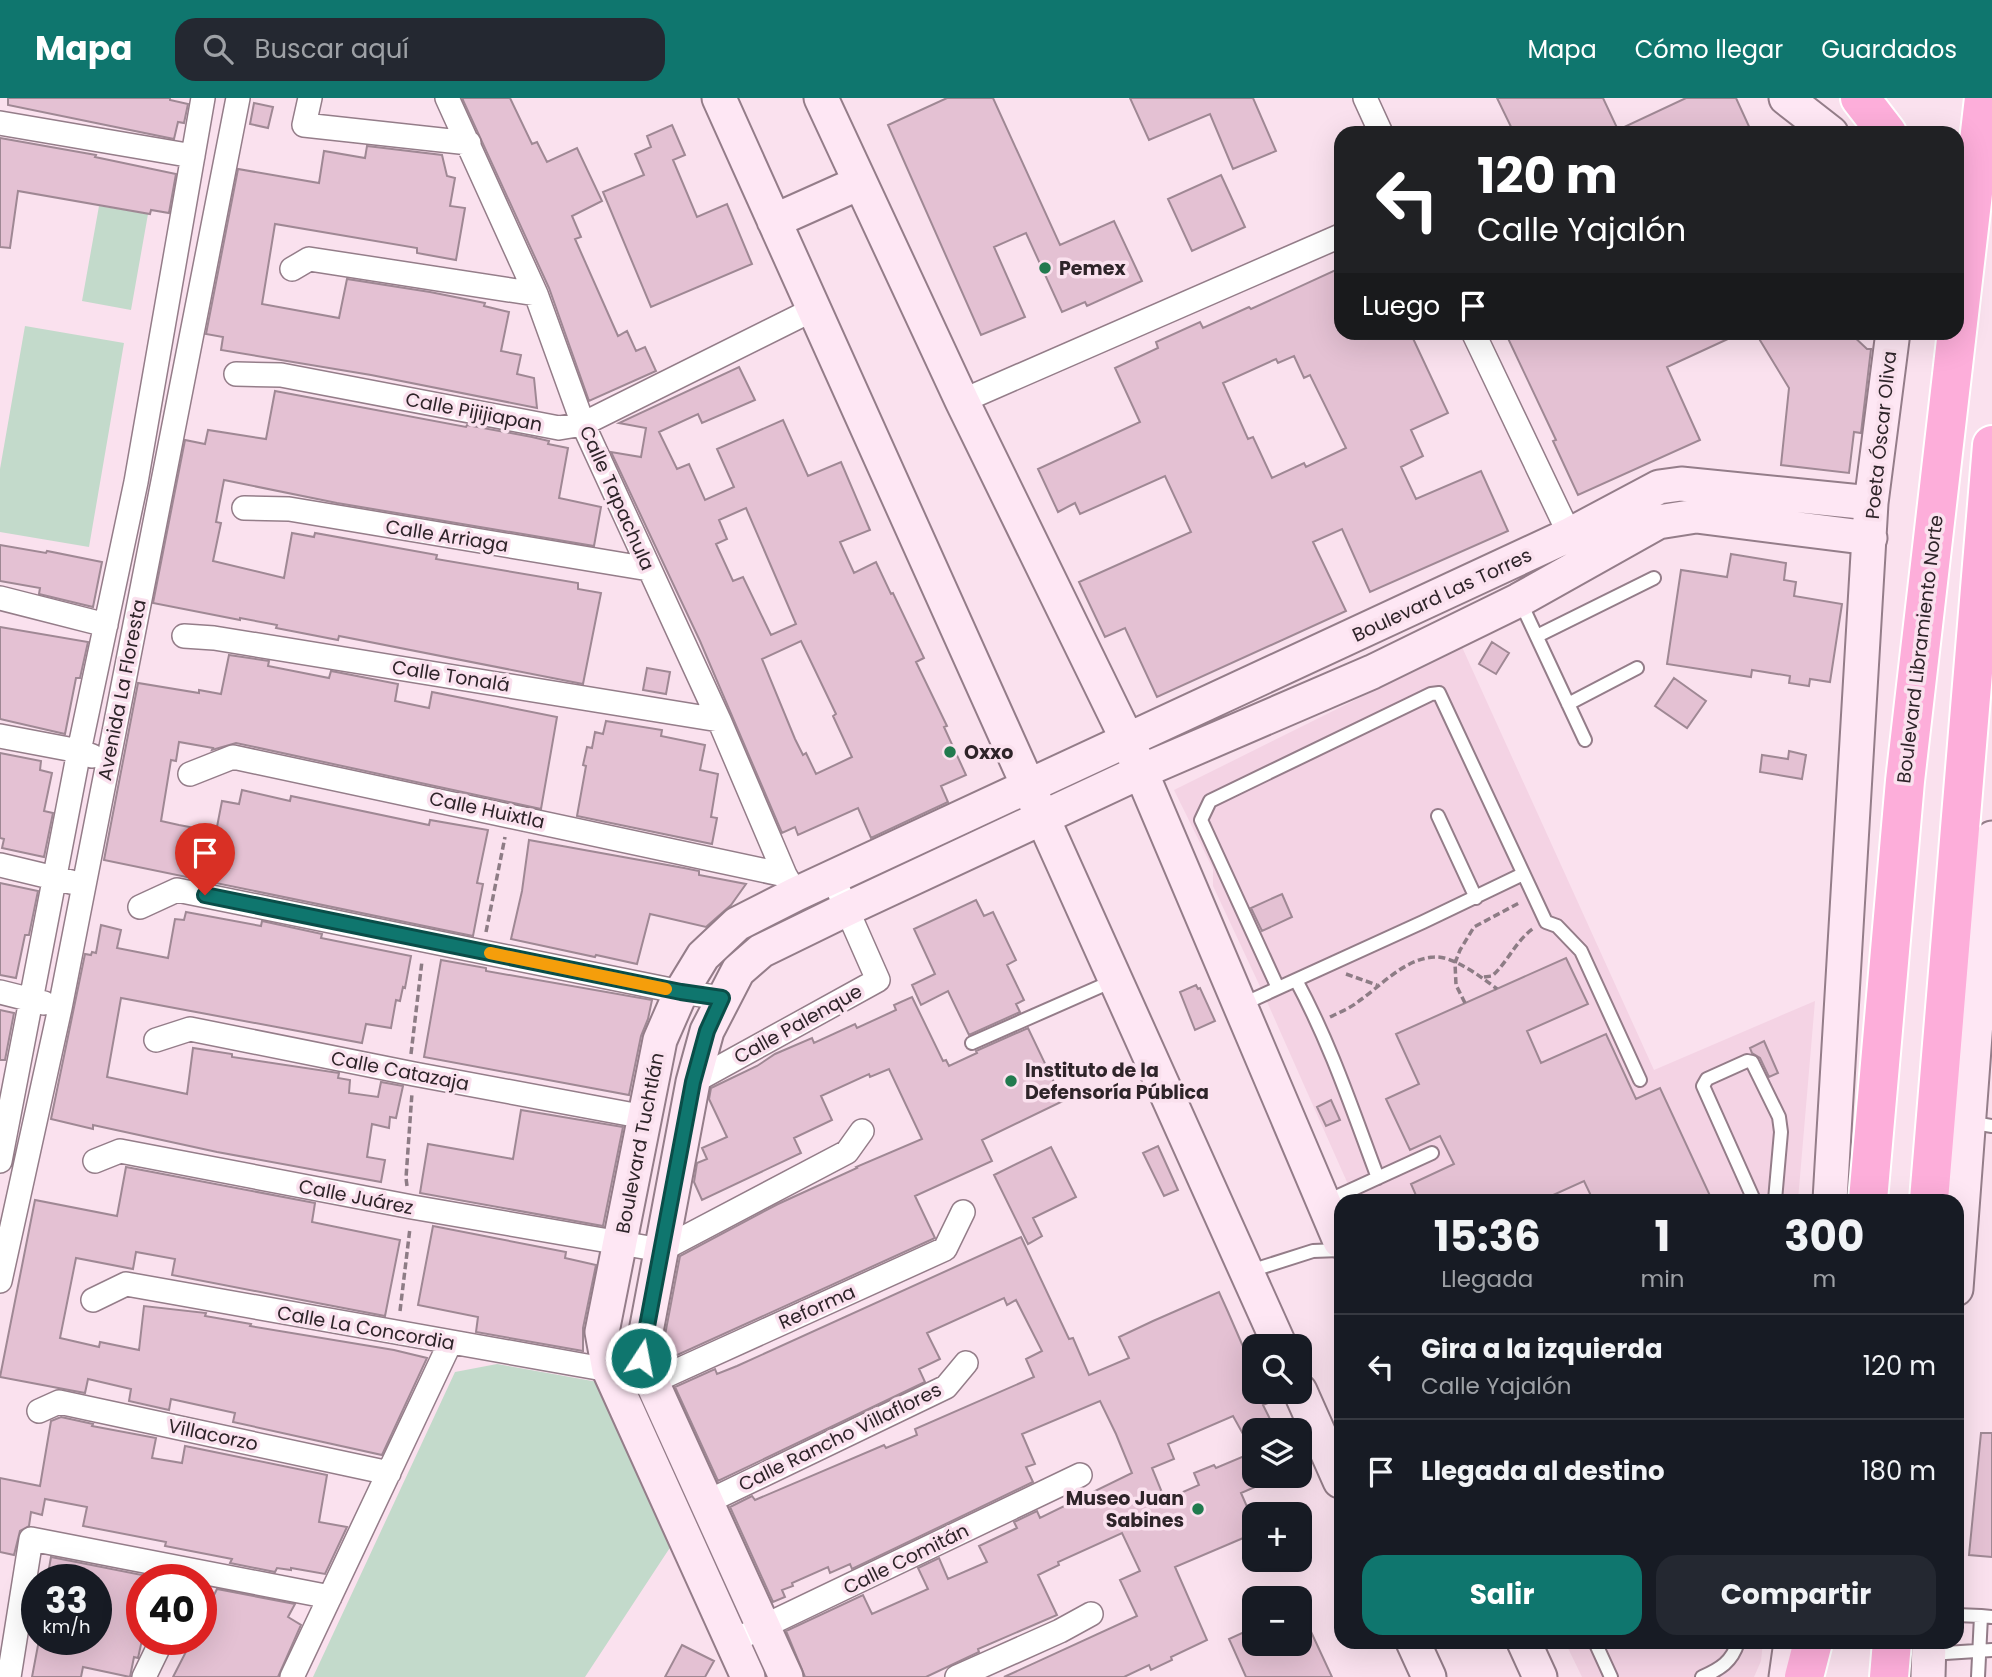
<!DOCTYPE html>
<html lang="es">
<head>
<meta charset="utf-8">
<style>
	:root { --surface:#171b24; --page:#242831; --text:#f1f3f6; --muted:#9ea1a6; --line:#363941; --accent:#0f766e }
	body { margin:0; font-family:Poppins,sans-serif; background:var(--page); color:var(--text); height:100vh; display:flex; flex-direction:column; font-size:26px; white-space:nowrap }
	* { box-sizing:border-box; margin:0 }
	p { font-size:23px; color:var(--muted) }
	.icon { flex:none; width:38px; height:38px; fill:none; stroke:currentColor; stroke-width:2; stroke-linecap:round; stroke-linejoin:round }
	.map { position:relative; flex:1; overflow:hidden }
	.drawer { position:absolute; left:1334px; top:1096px; width:630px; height:455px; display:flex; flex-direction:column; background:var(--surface); border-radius:21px; box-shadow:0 7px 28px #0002 }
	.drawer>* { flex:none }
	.banner { position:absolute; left:1334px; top:28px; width:630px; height:214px; border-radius:21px; box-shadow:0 7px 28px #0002; background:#202124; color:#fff; overflow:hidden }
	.buttons { position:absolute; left:1242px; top:1236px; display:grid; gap:14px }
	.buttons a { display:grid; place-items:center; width:70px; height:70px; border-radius:14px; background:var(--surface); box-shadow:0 7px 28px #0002; font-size:35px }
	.speed { position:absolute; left:21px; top:1466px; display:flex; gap:14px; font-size:35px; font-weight:700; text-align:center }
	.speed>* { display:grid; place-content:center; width:91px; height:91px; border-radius:50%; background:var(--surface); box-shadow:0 7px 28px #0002; line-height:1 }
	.speed small { font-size:18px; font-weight:400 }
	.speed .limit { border:10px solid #d22; background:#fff; color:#111 }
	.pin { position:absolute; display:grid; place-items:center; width:60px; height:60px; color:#fff; margin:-72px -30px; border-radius:50% 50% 50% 0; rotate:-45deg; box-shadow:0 0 7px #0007 }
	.pin .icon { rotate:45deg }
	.me { position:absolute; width:77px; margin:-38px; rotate:11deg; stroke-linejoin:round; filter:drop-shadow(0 0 5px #0008) }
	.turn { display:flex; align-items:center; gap:24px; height:147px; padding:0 28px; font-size:32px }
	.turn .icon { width:91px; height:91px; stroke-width:2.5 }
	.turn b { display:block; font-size:49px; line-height:60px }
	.then { display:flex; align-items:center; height:66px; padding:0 28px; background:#0003; gap:14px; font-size:26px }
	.eta { display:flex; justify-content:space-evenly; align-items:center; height:119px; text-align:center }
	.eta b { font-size:42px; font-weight:700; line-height:49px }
	.cta { display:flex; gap:14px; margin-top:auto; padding:14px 28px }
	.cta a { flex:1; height:80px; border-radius:21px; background:var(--accent); color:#fff; font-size:28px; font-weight:700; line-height:80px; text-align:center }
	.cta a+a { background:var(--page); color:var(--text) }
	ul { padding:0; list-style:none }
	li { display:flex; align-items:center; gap:21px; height:105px; padding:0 28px; border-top:2px solid var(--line) }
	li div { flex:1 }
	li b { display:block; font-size:26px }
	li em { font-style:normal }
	header { display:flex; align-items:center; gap:42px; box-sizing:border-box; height:98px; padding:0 35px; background:var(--accent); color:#fff }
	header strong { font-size:33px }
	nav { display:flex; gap:38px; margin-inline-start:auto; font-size:24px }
	.search { width:490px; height:63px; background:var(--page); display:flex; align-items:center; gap:18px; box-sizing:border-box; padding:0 24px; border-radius:21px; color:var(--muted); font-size:26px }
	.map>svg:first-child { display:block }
</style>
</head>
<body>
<header>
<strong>Mapa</strong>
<div class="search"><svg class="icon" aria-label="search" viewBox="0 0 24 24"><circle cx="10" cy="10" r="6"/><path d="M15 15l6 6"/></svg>Buscar aquí</div>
<nav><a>Mapa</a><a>Cómo llegar</a><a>Guardados</a></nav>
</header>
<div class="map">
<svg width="1992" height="1579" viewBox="0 0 1992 1579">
	<rect width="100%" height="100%" fill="#fae1ee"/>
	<path fill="#f4d3e4" d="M1462,549l192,423 161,-69 -17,199h-443l-91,-205 -51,-109v-17l-39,-79z
		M1565,1544h198l-2,19 -7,16h-172z"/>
	<path fill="#c3dacb" d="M99,108l49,8 -17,96 -49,-9z
		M25,228l99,17 -35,204 -89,-15v-63z
		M497,1266l101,18 75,161 -88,134h-272l142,-305z"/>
	<path fill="#e4c1d3" stroke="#9f8894" stroke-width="2" fill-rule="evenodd" d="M8,0h162v2l18,4 -4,19 -6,-1 -4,17 -166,-34z
		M462,0h48l22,46 5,-2 10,20 30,-14 25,53 -30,15 9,21 -6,2 43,97 9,-5 9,20 9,-4 11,24 -67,30 -40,-113z
		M947,0h46l67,147 54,-24 28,60 -55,25 -2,-4 -23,10 -36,-79 -32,14 31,70 -44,18 -93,-210z
		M1130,0h123l23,53 -43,18 -23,-55 -61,26z
		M1497,0h106l15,32 68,-32h50l16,35h-238z
		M254,5l19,4 -5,21 -18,-4z
		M672,27l13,30 -12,5 24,57 30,-13 25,60 -101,43 -48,-115 41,-17 -9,-21 16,-7 -4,-11z
		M0,40l96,17 -1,2 81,17 -7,39 -18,-3 -1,4 -132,-23 -8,57 -10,-1z
		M367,48l75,9 5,21 8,2 -5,28 15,2 -9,52 -39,-7v-5l-142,-24 -13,80 77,14 8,-39 83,13 55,11 -1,3 25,6 -8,39 20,4 -4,19 17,4 3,30 -166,-33 -150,-25 2,-13 -17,-3 32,-165 81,14 5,-32 41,7z
		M1221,77l24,52 -53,24 -24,-52z
		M1340,170v64h70l38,81 -37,17 12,26 -22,11 15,32 65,-28 27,60 -138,61 -28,-63 -29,13 33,69 -189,86 -32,-69 -20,9 -26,-55 112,-50 -26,-56 -85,38 -5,-11 -17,9 -20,-43 102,-47 -25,-54 43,-20 -2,-6 44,-20 3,6 46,-21 2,2zM1294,258l10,22 6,-3 36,73 -40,19 -2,-4 -32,15 -19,-41 -5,2 -25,-56 53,-24 2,4z
		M1505,234h238l-76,35 33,73 -122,55 -25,-54 3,-1z
		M1755,234h94l18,17h4l-10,84 -7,-1 -5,41 -68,-8 8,-77z
		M739,269l16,33 -53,23 -4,-9 -39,18 18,37 12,-5 16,36 29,-13 -17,-38 66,-29 25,56 33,-14 29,68 -30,12 14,31 22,-11 15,32 2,-1 31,65 -8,4 31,64 -3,1 22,48 -25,11 7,16 -77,36 -13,-30 -60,27 -3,-8 -13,6 -82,-192 -89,-189 30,5 5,-29 -27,-5zM746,410l50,116 -25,11 -28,-58 -10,4 -17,-37 11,-5 -8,-19zM801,543l35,73 -3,2 19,41 -36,17 -10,-21 -3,2 -8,-16 -33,-80z
		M275,293l191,36 1,-2 65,12 17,4 -1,3 20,4 -9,50 42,9 -7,39 -257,-43 -113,-23 -8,42 5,1 -8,38 71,17 8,-45 22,4 1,-4 122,22 -1,4 142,24v6l23,4 -18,91 -244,-48 -1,4 -62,-12 1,-3 -37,-7v2l-87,-17 32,-163 20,4 3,-14 58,9z
		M0,447l46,8 1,-2 55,11 -9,45 -54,-13 1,-6 -40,-7z
		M1731,456l55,9 -2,17 12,2 -2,14 48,8 -12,78 -20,-3 -1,7 -20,-3 1,-7 -38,-6 -1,7 -84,-13 14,-94 46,7z
		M0,529l88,15 -8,36h-4l-11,56 -65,-15z
		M1492,544l17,11 -13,21 -17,-10z
		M229,557l40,6 -1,5 61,12 2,-7 67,13 -3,17 34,7 3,-16 125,25 -16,92 -305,-66 -24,7 1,-2 -34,-6 -3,19 -5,-1 -10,61 18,4 37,7 6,-31 17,3 3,-14 48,11 1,-5 138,29 1,-5 58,10 -11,53 6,1 -10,52 -369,-76 34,-177 61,10v-3l22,4z
		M647,570l23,4 -4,22 -23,-4z
		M1674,580l32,23 -19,27 -32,-22z
		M606,623l56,9 -1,6 44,9 -5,25 18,4 -7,43 6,1 -5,26 -135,-28 9,-50 -3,-1 4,-18 5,1 3,-16 8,2z
		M1789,653l17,4 -4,24 -42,-7 2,-17 26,4z
		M0,655l41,8 -1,9 12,3 -8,38 9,2 -9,44 -42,-9 2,-9 -4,-1z
		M529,742l155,28 15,3v4l47,9 -15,21 -25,22 -56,-13 -13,50 -41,-9 -1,2 -84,-18 11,-48z
		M0,785l38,8 -9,44h-4l-9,43 -16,-3z
		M1282,796l10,23 -30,14 -11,-23z
		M976,802l8,16 9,-4 23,48 -9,5 17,35 -8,4 4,8 -51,23 -21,-44 -27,14 -9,-20 23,-11 -21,-45z
		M186,814l75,14 1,-5 60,13 -1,4 90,18 -6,32 -2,-1 -3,14 -4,-1 -5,28 -25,-4 -4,19 -241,-45 -14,79 80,17 6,-46 39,6v3l107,16 -1,5 12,2 -1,13 29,4 3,-15 22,4 -7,32 -6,-1 -1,11 -17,-4 -5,33 18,3 -4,22 -164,-30 -124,-27v4l-42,-10 34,-165 6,1 1,-3 4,1 5,-28 20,5 -4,18 51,10 7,-39 9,1z
		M1566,860l22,46 -61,27 14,32 65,-29 30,65 24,-11 52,112h-119l-9,-19 -31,14 2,5h-137l-7,-16 43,-20 -14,-28 -30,14 -24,-51 33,-15 -23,-50z
		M441,862l45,8v3l166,29 -4,19 -7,17 -12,59 -205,-38z
		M1196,887l2,4 2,-1 15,33 -20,9 -15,-38z
		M912,899l31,64 3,-1 3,6 28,-13 -1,-2 52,-23 35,73 -81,39 10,21 -77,35 20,42 -271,123 -3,-5 19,-100 98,-52 79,-36 -1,-1 66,-28 -33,-70 -19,8 -1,-3 -48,22 11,24 -38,18 7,15 -99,47 -8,-18 3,-19 10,-4 -5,-11 25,-11 -18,-38 2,-11 46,-22 18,-12 37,-16 2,5 41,-19 2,4 39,-18 -2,-5z
		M0,912l14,3 -9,47h-5z
		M1764,943l14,32 -9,4 -9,-19 -8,-5 -2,-5z
		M1331,1002l9,20 -14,6 -9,-19z
		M521,1012l102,17 -20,99 -183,-33 8,-49 85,15z
		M1158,1048l20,44 -14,6 -21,-43z
		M1051,1049l25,50 -43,21 9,18 -14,8 -34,-69z
		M126,1069l189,36 -3,19 88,18 -15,76 -213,-41 3,-16 -39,-7 -3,17 -57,-11 -16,80 39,9 1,-5 39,8 5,-44 62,7 -1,3 46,8 -1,2 144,24 33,8 -45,97 -149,-33 2,-9 -64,-14 -2,11 -40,-9 2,-12 -43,-10 -3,14 -85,-16 35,-177 82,16z
		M433,1128l133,26 -1,6 31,7 -13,63v23l-107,-19 2,-15 -60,-12z
		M1021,1139l48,102 4,-1 16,37 40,-17 -10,-21 34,-16 66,-29 9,20 27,62v17h7l6,12 -5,2 8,16 -28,13 -10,-18 -65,28 6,15 -22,9 13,32 34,-15 -5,-12 20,-8 2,3 33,-14 6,13v8h3l4,9 -21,9 14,32v8l-80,34 32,73 -36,17 1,3 -21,10 -2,-5 -25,12h-120l133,-61 -17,-36 20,-9 -18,-38 -64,29 1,3 -21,10 19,40 -79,34 1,3 -53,25h-121l-19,-46 77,-36 9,19 56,-25 -10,-21 21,-10 9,21 39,-17 -8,-16 38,-18 -3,-6 23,-11 3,7 92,-45 -16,-39 -16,-33 -78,33 13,30 -9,3 7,15 -181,87 -2,-5 -20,9 -2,-6 -36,16 1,3 -11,4 3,7 -12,5 -43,-95 22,-11 3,4 129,-55 2,3 31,-13 -2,-6 119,-52 -8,-18 16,-8 -26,-51 -9,5 -3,-7 -77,35 13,26 -21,10 6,13 -207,99 -43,-94 40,-18 2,5 20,-8z
		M61,1319l32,7 -1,2 64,12 -4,20 30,5 3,-17 142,29 -8,47 28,5 -22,47 -34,-6v2l-14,-2 -2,4 -45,-9 2,-4 -67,-13 1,-4 -83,-16 4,-19 -42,-8 -3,16 -11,-3 -2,14 -9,5 -6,24 -14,-3v-74l40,8 11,-65z
		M1981,1335h11v124l-23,-2z
		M51,1459l91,18v27l-6,34 6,1v3l-4,18 -4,-1 -4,20 -47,-10 -2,10h-49l7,-37h57v-60h-49z
		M217,1491l78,15 -7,13 13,8 -23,52h-105l19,-37h9v-19z
		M1300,1510l32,69h-86l-17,-38 26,-12v16h45z
		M682,1547l32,16 -9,16h-40z"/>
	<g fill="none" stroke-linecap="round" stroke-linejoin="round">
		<defs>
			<path id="lane" d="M1520,503l65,139
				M1537,538l117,-58
				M1568,606l69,-36
				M1438,718l38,82
				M1296,882c35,65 56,129 82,198
				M1278,890l-77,-168 9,-19 221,-107 8,-1 107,229 11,4 24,25 59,129
				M1241,907l182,-83 100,-48
				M972,945l143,-63
				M1968,1024l24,4
				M1754,1102l-51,-114 4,-7 40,-18 5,1 27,55 2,15 -6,68
				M1325,1104l107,-49
				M1247,1174l66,-21 27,-1
				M1956,1517l25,1
				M1595,1544l16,35
				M1930,1556l62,-4
				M1702,1579c18,-8 30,-15 36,-35
				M1978,1579l3,-61 11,1"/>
			<path id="street" d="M310,0l-6,27 165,18
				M447,0l89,196 47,130 136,296 66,155 11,19
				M1365,0l16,35
				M0,25l193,33
				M292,171l17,-10 227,35
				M1473,234l103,216
				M236,276l45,1 278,53 24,-4 231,-115
				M962,303l378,-165
				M244,410l45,1 360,60
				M0,500l106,27
				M184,538l30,2 505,82
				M0,638l79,15 13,5
				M190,676l43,-17 552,118
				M0,767l71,17
				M140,809l37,-17 504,102 41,6
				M0,894l44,11
				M156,942l34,-11 224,45 231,43
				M693,984l185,-102 -45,-102
				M0,1063l79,-410 57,-269 67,-384
				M95,1063l25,-10 292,56 249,43 186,-98 15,-21
				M0,1183l60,-273 178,-910
				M93,1202l33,-16 483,86 12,-5
				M652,1284l293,-133 18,-37
				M39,1313l20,-9 330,71
				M707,1404l239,-115 20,-24
				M731,1544l349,-167
				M9,1579l22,-138 299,58
				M144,1579l18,-37
				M292,1579l158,-334
				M957,1579l103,-46 31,-17"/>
			<path id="secondary" d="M719,0l561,1248
				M821,0l141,303 165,338 213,502
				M1786,0l45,35
				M774,123l85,-38
				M1830,1102l41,-697 22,-171
				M1956,1191l28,-374 8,-77
				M1300,1293l40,90
				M1413,1544l16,35
				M1524,1544l16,35
				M748,1579l-139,-307 -7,-38 58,-292 21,-48 22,-36 34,-32 59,-30 773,-359 90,-48 22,-3 190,19
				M786,1579l-145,-319 52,-276 14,-51 31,-60 23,-20 86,-42 293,-137 232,-100 147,-72 139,-78 38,-6 174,22
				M1786,1579l5,-35
				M1928,1579l1,-35"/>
			<path id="highway" d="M1860,0l27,35
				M1868,1102l37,-419 79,-683
				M1929,1102l63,-755
				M1804,1579l9,-35
				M1889,1579l3,-35"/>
		</defs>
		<use href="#lane" stroke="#947d89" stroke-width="16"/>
		<use href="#street" stroke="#947d89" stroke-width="26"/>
		<use href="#secondary" stroke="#947d89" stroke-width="37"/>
		<use href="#highway" stroke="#fff" stroke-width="42"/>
		<path stroke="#8d7c85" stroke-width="3.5" stroke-dasharray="7 3.5" stroke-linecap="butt" d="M486,834l19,-95
			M1346,876l31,11
			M1484,879l8,-1c16,-14 24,-36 42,-48
			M1465,905l-9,-18 -1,-22 5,-13 14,-23 45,-24
			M1330,919c10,-5 21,-9 29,-16 23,-16 45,-42 75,-44 18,-2 49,21 63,32
			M411,956l11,-93
			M407,1088l-1,-8 6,-85
			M400,1213l10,-83"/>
		<use href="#lane" stroke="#fff" stroke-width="12"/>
		<use href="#street" stroke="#fff" stroke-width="23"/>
		<use href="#secondary" stroke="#fee7f4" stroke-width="33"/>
		<use href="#highway" stroke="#fdaeda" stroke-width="38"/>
	</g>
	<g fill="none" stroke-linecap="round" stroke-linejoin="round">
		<defs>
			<path id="route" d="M205,797l476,97 41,6 -15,33 -14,51 -52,276"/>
		</defs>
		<use href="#route" stroke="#0a4d48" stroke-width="18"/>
		<use href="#route" stroke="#0f766e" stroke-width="12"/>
		<path stroke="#f59e0b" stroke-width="12" d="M490,855l176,36"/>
	</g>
	<g fill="#217a4e" stroke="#fae1ee" stroke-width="2.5">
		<circle cx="1045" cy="170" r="7"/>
		<circle cx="950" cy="654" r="7"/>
		<circle cx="1011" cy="983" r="7"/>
		<circle cx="1198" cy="1411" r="7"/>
	</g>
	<g text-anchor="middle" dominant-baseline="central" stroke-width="7" stroke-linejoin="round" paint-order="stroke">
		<g font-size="19" font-weight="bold" fill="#2e2429" stroke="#fae1ee" text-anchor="start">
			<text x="1059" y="170">Pemex</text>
			<text x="964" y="654">Oxxo</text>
			<text x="1025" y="972">Instituto de la<tspan x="1025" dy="22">Defensoría Pública</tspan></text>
			<text x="1184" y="1400" text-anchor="end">Museo Juan<tspan x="1184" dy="22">Sabines</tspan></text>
		</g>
		<g font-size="19" fill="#2e2429" stroke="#fae1ee">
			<text transform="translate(474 314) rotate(11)">Calle Pijijiapan</text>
			<text transform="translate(1881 337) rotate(-84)">Poeta Óscar Oliva</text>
			<text transform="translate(617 400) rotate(66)">Calle Tapachula</text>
			<text transform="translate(447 438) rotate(9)">Calle Arriaga</text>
			<text transform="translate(1442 497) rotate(-25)">Boulevard Las Torres</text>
			<text transform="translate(1920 551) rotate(-83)">Boulevard Libramiento Norte</text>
			<text transform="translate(451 578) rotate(9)">Calle Tonalá</text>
			<text transform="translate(122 592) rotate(-79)">Avenida La Floresta</text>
			<text transform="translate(487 712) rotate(12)">Calle Huixtla</text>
			<text transform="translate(798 926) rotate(-29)">Calle Palenque</text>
			<text transform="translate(400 973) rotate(11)">Calle Catazaja</text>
			<text transform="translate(640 1045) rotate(-79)">Boulevard Tuchtlán</text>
			<text transform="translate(356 1099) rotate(11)">Calle Juárez</text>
			<text transform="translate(817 1209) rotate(-24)">Reforma</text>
			<text transform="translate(366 1230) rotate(10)">Calle La Concordia</text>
			<text transform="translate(213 1337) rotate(12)">Villacorzo</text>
			<text transform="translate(840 1339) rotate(-26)">Calle Rancho Villaflores</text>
			<text transform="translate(906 1461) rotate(-26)">Calle Comitán</text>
		</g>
	</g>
</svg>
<div class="buttons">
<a><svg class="icon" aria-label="search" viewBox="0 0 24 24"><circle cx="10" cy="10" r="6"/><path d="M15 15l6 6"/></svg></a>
<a><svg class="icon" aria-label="layers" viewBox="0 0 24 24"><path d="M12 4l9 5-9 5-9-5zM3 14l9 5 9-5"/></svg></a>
<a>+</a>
<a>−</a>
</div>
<div class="speed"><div>33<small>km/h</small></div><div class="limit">40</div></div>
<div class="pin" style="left:205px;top:797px;background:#d93025"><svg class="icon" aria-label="arrive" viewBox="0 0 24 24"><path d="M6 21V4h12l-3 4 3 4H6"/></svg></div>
<svg class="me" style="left:641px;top:1260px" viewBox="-20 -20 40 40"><circle r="17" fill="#0f766e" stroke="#fff" stroke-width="3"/><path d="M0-11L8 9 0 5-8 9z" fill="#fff"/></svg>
<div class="banner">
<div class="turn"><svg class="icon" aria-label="left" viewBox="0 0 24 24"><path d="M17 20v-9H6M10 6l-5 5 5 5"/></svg><div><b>120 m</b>Calle Yajalón</div></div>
<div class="then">Luego<svg class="icon" aria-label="arrive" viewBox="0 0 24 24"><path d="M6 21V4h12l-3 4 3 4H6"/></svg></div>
</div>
<section class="drawer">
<div class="eta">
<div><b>15:36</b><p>Llegada</p></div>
<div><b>1</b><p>min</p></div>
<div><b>300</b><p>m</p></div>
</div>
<ul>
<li><svg class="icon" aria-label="left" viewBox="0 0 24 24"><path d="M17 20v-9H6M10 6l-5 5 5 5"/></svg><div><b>Gira a la izquierda</b><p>Calle Yajalón</p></div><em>120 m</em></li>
<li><svg class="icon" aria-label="arrive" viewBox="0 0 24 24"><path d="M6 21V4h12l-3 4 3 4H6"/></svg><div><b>Llegada al destino</b></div><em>180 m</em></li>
</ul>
<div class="cta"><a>Salir</a><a>Compartir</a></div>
</section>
</div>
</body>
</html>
